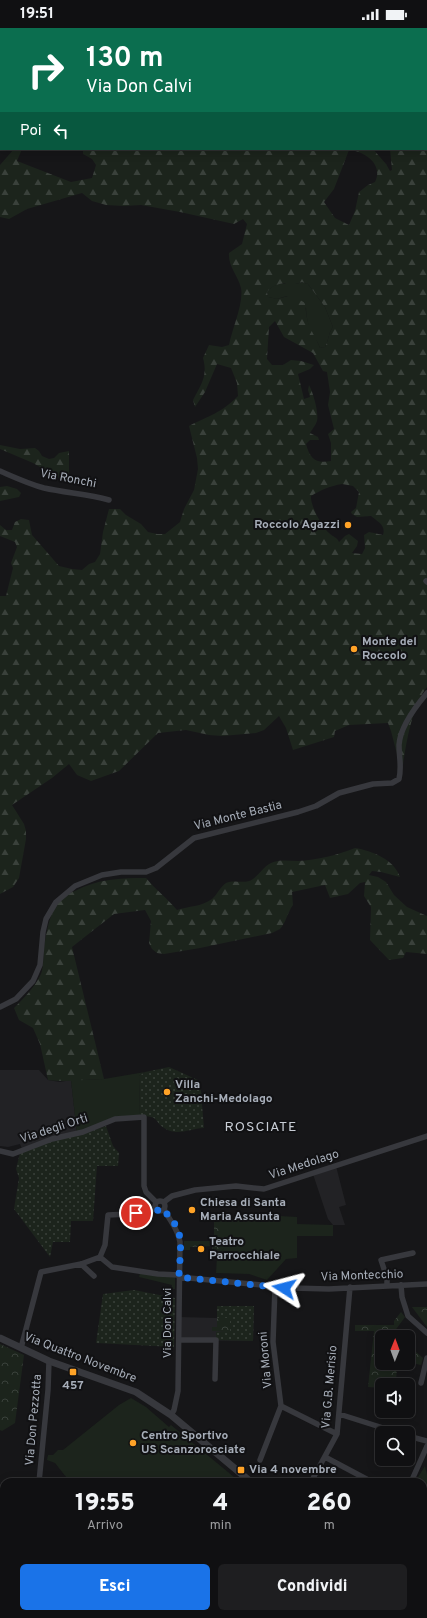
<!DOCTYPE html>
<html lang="it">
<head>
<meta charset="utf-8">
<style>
	:root { --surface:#101012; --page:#1e1e20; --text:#f1f3f6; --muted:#9c9d9f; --line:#303032; --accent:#1a73e8 }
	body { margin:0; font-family:Overpass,sans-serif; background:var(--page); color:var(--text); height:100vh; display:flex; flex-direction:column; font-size:15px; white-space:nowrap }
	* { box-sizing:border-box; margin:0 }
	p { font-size:13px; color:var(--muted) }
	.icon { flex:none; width:22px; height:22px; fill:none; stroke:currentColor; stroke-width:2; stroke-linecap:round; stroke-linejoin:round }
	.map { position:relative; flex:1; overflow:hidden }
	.sheet { position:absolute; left:0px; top:1450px; width:427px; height:140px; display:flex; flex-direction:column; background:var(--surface); border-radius:12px 12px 0 0; box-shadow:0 2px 10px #0003,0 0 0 1px var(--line) }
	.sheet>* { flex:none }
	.top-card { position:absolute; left:0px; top:0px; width:427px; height:122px; box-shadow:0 2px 10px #0003,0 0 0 1px var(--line); background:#0b6e4f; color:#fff; overflow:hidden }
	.needle { width:26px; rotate:1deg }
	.buttons { position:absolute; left:375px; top:1302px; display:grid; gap:8px }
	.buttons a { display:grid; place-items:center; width:40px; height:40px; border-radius:6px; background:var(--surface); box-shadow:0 2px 10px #0003,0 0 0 1px var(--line); font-size:20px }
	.pin { position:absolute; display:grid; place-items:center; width:34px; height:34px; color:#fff; margin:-17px; border:2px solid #fff; border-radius:50%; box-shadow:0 1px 4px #0007 }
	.me { position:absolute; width:44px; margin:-22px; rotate:279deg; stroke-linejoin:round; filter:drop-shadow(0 0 3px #0008) }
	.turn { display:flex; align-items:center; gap:14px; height:84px; padding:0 20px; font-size:18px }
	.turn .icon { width:52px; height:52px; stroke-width:2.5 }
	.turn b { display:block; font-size:28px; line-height:34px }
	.then { display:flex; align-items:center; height:38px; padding:0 20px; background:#0003; gap:8px; font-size:15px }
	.eta { display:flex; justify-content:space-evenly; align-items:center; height:68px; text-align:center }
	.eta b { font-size:24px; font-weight:800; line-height:28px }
	.button { display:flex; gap:8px; margin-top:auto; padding:8px 20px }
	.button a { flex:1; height:46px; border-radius:6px; background:var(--accent); color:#fff; font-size:16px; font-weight:800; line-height:46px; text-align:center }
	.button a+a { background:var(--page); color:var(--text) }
	.status { display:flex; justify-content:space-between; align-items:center; height:28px; padding:0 20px; background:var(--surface); direction:ltr }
	.status svg { height:11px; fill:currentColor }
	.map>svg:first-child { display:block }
</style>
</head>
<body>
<div class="status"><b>19:51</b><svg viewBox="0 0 49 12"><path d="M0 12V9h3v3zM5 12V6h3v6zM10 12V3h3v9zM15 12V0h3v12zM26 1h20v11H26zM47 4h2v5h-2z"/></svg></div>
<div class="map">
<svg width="427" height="1590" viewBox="0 0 427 1590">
	<defs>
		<pattern id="industrial-furrows" width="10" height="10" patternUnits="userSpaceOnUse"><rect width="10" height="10" fill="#222225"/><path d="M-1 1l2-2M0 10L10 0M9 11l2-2" fill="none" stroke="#3f4043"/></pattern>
		<pattern id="forest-firs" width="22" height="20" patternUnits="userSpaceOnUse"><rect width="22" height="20" fill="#1c241c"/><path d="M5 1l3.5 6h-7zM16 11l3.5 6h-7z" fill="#3a413b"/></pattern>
		<pattern id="park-crowns" width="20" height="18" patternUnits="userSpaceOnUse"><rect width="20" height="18" fill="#1c241c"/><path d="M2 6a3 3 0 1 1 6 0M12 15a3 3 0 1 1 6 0" fill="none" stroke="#3a413b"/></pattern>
		<pattern id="garden-dots" width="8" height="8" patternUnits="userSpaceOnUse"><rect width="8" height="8" fill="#1c241c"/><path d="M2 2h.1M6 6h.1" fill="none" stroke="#3a413b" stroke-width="1.8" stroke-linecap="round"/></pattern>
	</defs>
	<rect width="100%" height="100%" fill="#161618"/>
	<path fill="#222225" d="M0,1042h39l9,10 12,2 11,-2 6,54 -55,15 -2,-5 -12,3 -8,-1z
		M336,1138l10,39 -7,2 6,18h-12l-5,-6 -15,-45z
		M217,1278h37l-1,35 -74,-1v-23l38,1z"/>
	<path fill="url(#industrial-furrows)" d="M4,1488v34l-4,4v-37z
		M4,1536v50h306l5,4h-315v-53z"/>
	<path fill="#1c241c" d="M302,254l6,2 17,23 8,20c-5,7 -4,13 -8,20l-5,1c-2,-6 -5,-9 -8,-14 -4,-8 -6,-17 -6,-26l-19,-12 -10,3 -9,-2 -1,-5c11,-14 22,-5 35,-10z
		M145,1044l-6,4 1,38 4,3 -29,2 -38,15 -6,-54 33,-1z
		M279,1188l18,1v7l36,1v11h-36v22l-11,1 -19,21 -18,-6 -33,-1 1,-17 7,-8v-30l55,3z
		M140,1245l35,4v12h-4l1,-4 -33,-8z
		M131,1370l15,9 23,20 2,-2 69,57h-170l-15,-19 -8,-3 1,-5h5l5,-5h5l56,-45z
		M425,1438l2,9v134l-4,-3v-124h-8z"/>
	<path fill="url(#forest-firs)" fill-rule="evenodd" d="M427,102v557c-14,16 -21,56 -24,78l-4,-3 -8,-31 -3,-8 -39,2 -14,6 -1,6 -41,13 -7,-22 -7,-12 -15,14 -8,3 -34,3 -13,-1 -23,-5 -28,3 -39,38 -28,10 -14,-6 -8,-11 -17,14 -40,27 12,19 2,7v8l-7,39 -6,9 -13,7v-298h6l7,-28 -2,-5 6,-16 -2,-5 -15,-6v-11l6,5h6l3,-8 6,-3 8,1 3,15 27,31 13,3 10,1 7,-6 6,-2 5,-8 3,-22 6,-23h11l6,6 15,9 7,8 9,2h8l15,-12 4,-13 10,-19 4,-21 -1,-11 -8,-32c21,-11 31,-12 49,-30l-1,-13 -6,-15 -14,-4 -12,28 -10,15 -2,-7c8,-15 15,-24 10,-42l6,-13 13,2 7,-2c3,-16 15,-42 12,-57 -3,-13 -13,-21 -12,-35l13,-9 5,-20 -4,-5 -9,5 -54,-12 -39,-7 -17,1 -18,-1 -14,-4 -10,-8 -55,16 -18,10 -9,-2v-52l14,-16h8l-5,12 54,21 21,-4 4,-13 -4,-6 -9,-5v-5h290l13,15 4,7 2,-1 -2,-21h36zM349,122c15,1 35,14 26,32l-7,3 -9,7 -4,19 -6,14 -14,-7 -11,-16 10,-13zM302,254l6,2 17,23 8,20c-5,7 -4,13 -8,20l-5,1c-3,-8 -8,-15 -11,-23 -3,-7 -3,-15 -4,-22l-13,-8 -15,4 -9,-2 -1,-5c5,-6 10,-8 18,-9l3,3zM275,293l9,16 29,16 10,18 4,1 3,20 -2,13 6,24 -6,5 3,9v18c-15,3 -21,-2 -25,-17l4,-4h9l-1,-3 -8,-4c2,-4 6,-8 7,-12 2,-8 -4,-29 -8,-36l-1,5 2,7 -6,2 -6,-25 12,-5 4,-4 -13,-4 -10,-1 -8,5h-11l-5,-6 2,-32zM342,456l11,2 6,6 -3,16 -5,4 1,2 5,3 14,-1c7,6 15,9 12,19l-14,-3 -5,3 1,13 -3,6 -10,-1 5,-7 1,-5 -9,-7 -4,2 -6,6c-2,-5 -6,-5 -10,-9 -7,-6 -19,-28 -18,-37 10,-6 19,-10 31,-12z
		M0,417l20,4 15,-1 4,3 3,5 7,3 5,-1 5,-5 10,-2v25l-10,2 -26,-15 -33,-14z
		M7,458l10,3 4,4 -2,4 -19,4v-14z
		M355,820c17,3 39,11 45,29l-19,-5 -9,-1 -3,4 9,2 8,5 8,13 13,12 20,9v38l-21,-2 -3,6 -14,2 -19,-20 1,-33 -7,-11 1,-14 -5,1 -12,11 -18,4 -5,-13 -33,7 1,13c-6,8 -7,18 -13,24l-8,4 -72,15 -36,6 -7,-1 -5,-4 -3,-6 2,-22 -6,-11 -31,4 -42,33 32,132c-19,0 -38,4 -56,1l-8,-36 -7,-16 -14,-8 -5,-12c10,-10 21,-21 27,-34 3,-6 2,-24 4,-33 3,-15 6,-34 19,-45 3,-2 7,-4 11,-5 22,-12 46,-13 71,-13 10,12 21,20 31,32 12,-4 24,-3 35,-11 5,-4 8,-12 14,-16 9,-4 19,2 27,-4 7,-5 10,-12 18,-16 9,-4 18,-2 27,-2 19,-1 40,-6 57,-13z
		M4,1524v28l-4,4v-29z
		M179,1586h32l-4,4h-22z"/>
	<path fill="url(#park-crowns)" d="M214,1190h10v30l-7,8 -6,-1 2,-9 -23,1v3h-6v-9h30z
		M412,1279h15v20z
		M401,1284l4,5 -11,15 5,5h-17v26h15l-1,22h-14v3l-14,-1 6,-56h-19v-6h39v-4z
		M217,1290h13v14l-18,-1v-4h5z
		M0,1316l24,11 -9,68 -13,8 -2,-1z
		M408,1317l15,13 -2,7 -13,-3z"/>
	<path fill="url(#garden-dots)" d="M169,1039l31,14 4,47c-17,1 -29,10 -44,-3 -2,-2 -3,-5 -6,-7 -5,-3 -10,0 -14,-4l-1,-38 6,-4z
		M106,1098l7,20 6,7 -1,13h-21l-4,55h-22l-1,21h-17l-3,15 -36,-48 5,-31 -3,-9 4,-16 29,-11 34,-8z
		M134,1262l41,8 -1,49 -78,-4 7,-49z
		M217,1278h37l-1,35 -37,-1v-8l14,-1v-13h-13z"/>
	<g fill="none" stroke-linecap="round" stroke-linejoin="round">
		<path stroke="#37383d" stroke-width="5.5" d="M12,1l1,-1
			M0,13l1,-1
			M0,443c14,6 29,13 44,17 22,5 44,6 65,12
			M426,553l1,1
			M0,979l16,-8 17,-18 7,-16 3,-33 3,-13 10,-17 19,-16 27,-11 19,-3h25l10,-4 38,-30 104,-26 18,-6 23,-13 34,-9 19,-1 7,-4c3,-13 0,-21 0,-34 1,-18 17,-39 28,-52
			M0,1123l13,3 39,-15 31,-7 32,-13 29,-2v69l2,6 10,10
			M155 1178a5 5 0 1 1 10 0a5 5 0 1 1-10 0Z
			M164,1174l8,-6 23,-6 41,-4 28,3 163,-53
			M164,1181c6,13 13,17 16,33l-2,149 -4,19 -3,5
			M100,1229l12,10 46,7 21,1
			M81,1236l13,12
			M179,1249l113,11 37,1 98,-5
			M401,1257l1,12 6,19 19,17
			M387,1258v-8l-6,-18 32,-7
			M179,1312h37l-1,39
			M21,1320l20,-76 40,-8 19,-7 5,-12 3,-30 41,-2 6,-6
			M421,1355l6,-25
			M281,1378l56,28
			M339,1386l60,19
			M408,1408l19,5
			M325,1429l47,25
			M260,1432l21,-54 -8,-64 2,-55
			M39,1454l9,-92 1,-29
			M311,1454l26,-48 13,-147
			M411,1454l16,-36"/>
		<path stroke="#37383d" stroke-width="7" d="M0,1310l49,23 87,31 35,23 80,67
			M423,1585l4,4"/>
	</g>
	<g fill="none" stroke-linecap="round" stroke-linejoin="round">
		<path stroke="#1a73e8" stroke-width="7" stroke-dasharray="0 12.6" d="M136,1185l13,-1 6,-5 2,3 4,1 3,-2c4,8 11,13 14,21 5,14 1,33 1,47l105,11"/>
	</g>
	<g fill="#ffa327" stroke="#111113" stroke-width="1.5">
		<circle cx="348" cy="497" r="4"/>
		<circle cx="354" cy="621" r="4"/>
		<circle cx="167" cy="1064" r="4"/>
		<circle cx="192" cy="1182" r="4"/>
		<circle cx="201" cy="1221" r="4"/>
		<rect x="69" y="1340" width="8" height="8" rx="2"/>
		<circle cx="133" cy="1415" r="4"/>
		<rect x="237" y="1438" width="8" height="8" rx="2"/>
	</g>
	<g text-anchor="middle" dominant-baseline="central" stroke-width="4" stroke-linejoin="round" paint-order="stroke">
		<g font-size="12" fill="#a7aeb9" stroke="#111113">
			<text transform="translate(68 451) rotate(11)">Via Ronchi</text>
			<text transform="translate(238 788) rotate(-14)">Via Monte Bastia</text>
			<text transform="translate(54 1101) rotate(-18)">Via degli Orti</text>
			<text transform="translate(304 1137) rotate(-18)">Via Medolago</text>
			<text transform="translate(362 1248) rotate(-2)">Via Montecchio</text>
			<text transform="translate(168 1295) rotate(-90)">Via Don Calvi</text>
			<text transform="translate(80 1330) rotate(21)">Via Quattro Novembre</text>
			<text transform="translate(266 1332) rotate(-95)">Via Moroni</text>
			<text transform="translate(330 1359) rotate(-85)">Via G.B. Merisio</text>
			<text transform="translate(34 1392) rotate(-85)">Via Don Pezzotta</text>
		</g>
		<g font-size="12" font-weight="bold" fill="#a7aeb9" stroke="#111113" text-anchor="start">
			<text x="340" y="497" text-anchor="end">Roccolo Agazzi</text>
			<text x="362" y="614">Monte del<tspan x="362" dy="14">Roccolo</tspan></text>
			<text x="175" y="1057">Villa<tspan x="175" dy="14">Zanchi-Medolago</tspan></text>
			<text x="200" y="1175">Chiesa di Santa<tspan x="200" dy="14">Maria Assunta</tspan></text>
			<text x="209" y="1214">Teatro<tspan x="209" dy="14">Parrocchiale</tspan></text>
			<text x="73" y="1358" text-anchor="middle">457</text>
			<text x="141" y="1408">Centro Sportivo<tspan x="141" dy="14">US Scanzorosciate</tspan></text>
			<text x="249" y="1442">Via 4 novembre</text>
		</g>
		<g font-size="14" letter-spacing="1" fill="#c8cdd5" stroke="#111113">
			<text x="261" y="1099">ROSCIATE</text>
		</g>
	</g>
</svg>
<div class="buttons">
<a><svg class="needle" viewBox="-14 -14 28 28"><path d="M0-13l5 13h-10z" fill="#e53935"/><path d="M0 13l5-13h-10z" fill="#9c9d9f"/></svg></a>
<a><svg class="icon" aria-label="sound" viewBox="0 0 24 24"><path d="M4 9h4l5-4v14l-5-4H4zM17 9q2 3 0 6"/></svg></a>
<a><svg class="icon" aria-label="search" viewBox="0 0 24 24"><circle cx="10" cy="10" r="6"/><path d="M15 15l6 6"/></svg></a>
</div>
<div class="pin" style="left:136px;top:1185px;background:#d93025"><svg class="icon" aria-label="arrive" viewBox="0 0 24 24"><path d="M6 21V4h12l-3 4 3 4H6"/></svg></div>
<svg class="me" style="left:284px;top:1260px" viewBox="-20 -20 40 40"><path d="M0-17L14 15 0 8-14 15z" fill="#1a73e8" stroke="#fff" stroke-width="4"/></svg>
<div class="top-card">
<div class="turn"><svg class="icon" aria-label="right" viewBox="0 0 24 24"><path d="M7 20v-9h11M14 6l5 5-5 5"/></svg><div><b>130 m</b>Via Don Calvi</div></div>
<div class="then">Poi<svg class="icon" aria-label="left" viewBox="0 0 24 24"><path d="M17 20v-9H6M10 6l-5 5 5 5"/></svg></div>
</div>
<section class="sheet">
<div class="eta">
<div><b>19:55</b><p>Arrivo</p></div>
<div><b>4</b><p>min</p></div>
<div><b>260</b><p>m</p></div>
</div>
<div class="button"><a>Esci</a><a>Condividi</a></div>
</section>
</div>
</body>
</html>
